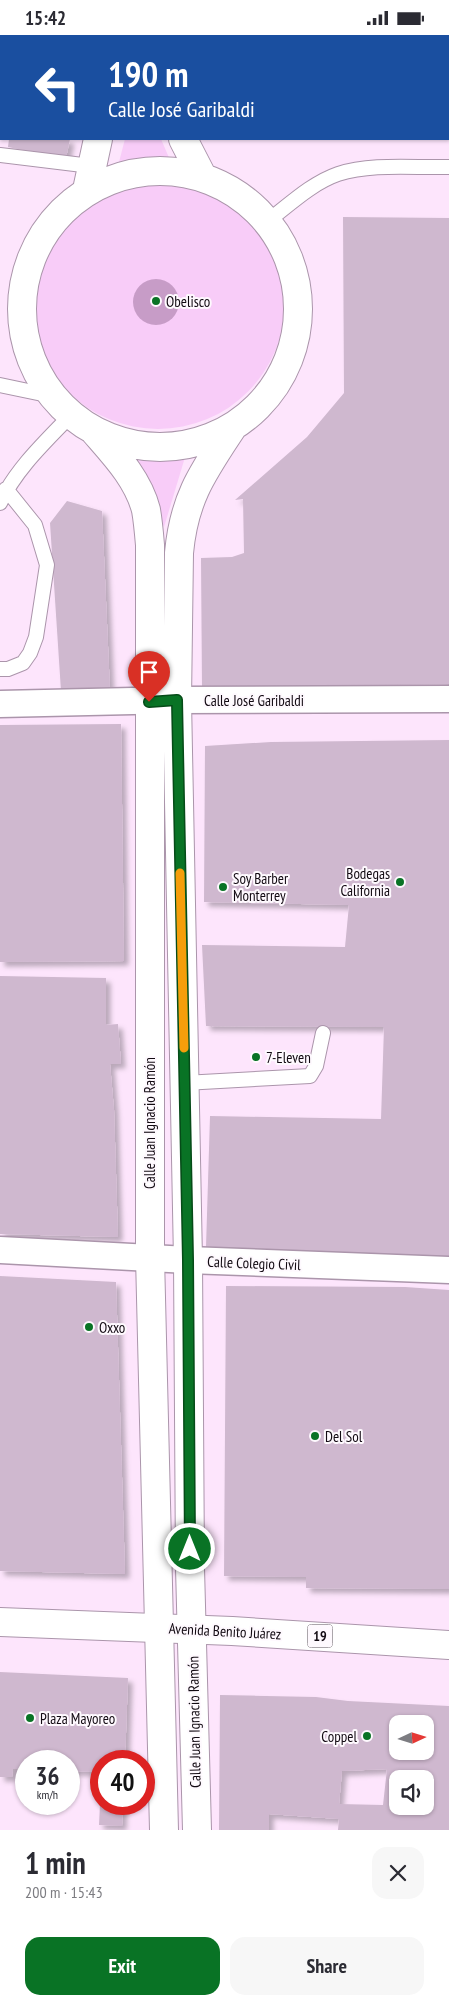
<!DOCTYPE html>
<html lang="en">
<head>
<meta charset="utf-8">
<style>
	:root { --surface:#fff; --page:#f7f7f7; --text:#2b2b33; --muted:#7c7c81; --accent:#097325 }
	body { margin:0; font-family:"PT Sans Narrow",sans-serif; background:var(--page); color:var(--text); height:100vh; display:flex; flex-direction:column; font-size:19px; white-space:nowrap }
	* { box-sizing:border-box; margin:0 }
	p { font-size:16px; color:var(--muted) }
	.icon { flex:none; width:28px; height:28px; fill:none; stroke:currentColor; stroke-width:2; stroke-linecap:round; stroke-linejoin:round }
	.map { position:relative; height:1795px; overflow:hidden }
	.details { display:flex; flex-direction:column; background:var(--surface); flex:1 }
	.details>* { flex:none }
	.hud { position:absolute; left:0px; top:0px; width:450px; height:105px; box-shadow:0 1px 4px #0004; background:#1a4fa0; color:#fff; overflow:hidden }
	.needle { width:32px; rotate:86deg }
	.fabs { position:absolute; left:389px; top:1680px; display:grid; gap:10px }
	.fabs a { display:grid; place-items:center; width:45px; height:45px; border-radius:10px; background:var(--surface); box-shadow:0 1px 4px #0004; font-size:25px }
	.speed { position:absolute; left:15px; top:1715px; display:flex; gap:10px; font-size:25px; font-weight:700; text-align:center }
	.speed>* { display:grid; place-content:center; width:65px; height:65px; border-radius:50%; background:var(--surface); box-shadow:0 1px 4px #0004; line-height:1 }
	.speed small { font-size:12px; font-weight:400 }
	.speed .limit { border:8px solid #d22; background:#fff; color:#111 }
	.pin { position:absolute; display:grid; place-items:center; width:42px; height:42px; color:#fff; margin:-51px -21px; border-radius:50% 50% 50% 0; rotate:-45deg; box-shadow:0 0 5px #0007 }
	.pin .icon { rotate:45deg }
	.me { position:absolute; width:55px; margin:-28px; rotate:0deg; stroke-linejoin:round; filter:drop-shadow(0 0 4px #0008) }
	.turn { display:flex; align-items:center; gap:18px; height:105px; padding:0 25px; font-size:22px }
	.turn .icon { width:65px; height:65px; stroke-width:2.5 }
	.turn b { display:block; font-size:35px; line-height:42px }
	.round { display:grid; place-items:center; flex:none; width:52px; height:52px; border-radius:15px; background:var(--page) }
	.summary { display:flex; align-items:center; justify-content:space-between; height:85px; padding:0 25px }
	h1 { font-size:30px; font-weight:700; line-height:38px }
	.button { display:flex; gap:10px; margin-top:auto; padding:10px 25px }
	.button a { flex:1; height:58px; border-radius:15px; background:var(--accent); color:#fff; font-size:20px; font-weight:700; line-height:58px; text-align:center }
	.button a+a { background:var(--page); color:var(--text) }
	.status { display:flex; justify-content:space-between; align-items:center; height:35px; padding:0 25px; background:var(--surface); direction:ltr }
	.status svg { height:14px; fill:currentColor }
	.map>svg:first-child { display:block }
</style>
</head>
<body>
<div class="status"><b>15:42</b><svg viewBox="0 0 49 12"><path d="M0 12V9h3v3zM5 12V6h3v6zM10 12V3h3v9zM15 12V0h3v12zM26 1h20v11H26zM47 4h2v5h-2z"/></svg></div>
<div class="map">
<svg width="449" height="1795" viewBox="0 0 449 1795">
	<defs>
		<filter id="shadow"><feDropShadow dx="4.5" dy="4.5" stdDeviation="2.5" flood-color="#0004"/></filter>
	</defs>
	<rect width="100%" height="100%" fill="#fde5fc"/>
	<path fill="#f8ccf8" d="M125,104h36l9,21 -51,2z
		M31 267a127 127 0 1 1 254 0a127 127 0 1 1-254 0Z
		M135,419h51l-22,73z"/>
	<path fill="#c79cc7" d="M133 267a23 23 0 1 1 46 0a23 23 0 1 1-46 0Z"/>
	<path fill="#cfb8cf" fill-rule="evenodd" filter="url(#shadow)" d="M9,104h61l-4,19 -58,-11z
		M343,182l106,1v466l-247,5 -1,-131 31,-1 12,-4 -1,-54 -8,1 72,-63 37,-44z
		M67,466l35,10 8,180h-49l-11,-168z
		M121,689l3,237 -124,1v-237z
		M449,705v517h-61l-182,-10 4,-131 171,3 3,-92 -178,-1 -4,-81 143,2 4,-42 -145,-3 1,-156 66,-4z
		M0,941l106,2v47l12,-1 3,40h-11l4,46 4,127 -118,-3z
		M0,1241l116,6 9,292 -125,-3z
		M226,1251l179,1 44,3v299l-143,-1v-11l-82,-1z
		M0,1637l128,6 -3,83h-24v11l-32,-1v-10h-43v8h-13l-1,8h-12z
		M220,1660l96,2 32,4 101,5v124h-111l1,-11 -70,-5v16h-50zM398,1689h27v27h-27zM387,1734l-4,36 -44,-1 3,-33zM398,1744h27v27h-27z
		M100,1769h23l-1,22 -23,-1z"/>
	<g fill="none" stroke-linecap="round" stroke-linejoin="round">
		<defs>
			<path id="service" d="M0,17h1
				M0,120l91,11
				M268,186c22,-17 44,-38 70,-47 34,-11 75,-6 111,-7
				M0,350l52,11
				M0,468c16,-34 45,-61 71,-88
				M0,634h8l15,-6 7,-10 6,-16 11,-72 -12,-40 -29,-36
				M184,1048l126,-7 6,-10 7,-33"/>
			<path id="minor" d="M0,669l177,-4 272,-1
				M0,1215l188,10 261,10"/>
			<path id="tertiary" d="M136,0l1,1
				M183,104l19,37
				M22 274a138 138 0 1 1 276 0a138 138 0 1 1-276 0Z
				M87,155l11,-51
				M95,397c20,23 43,47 51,78 2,11 3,23 4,35v712l14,573
				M197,1795l-7,-262 -2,-308 -11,-560 2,-147c5,-55 24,-81 53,-125"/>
			<path id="primary" d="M0,1587l232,9 217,14"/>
		</defs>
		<use href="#service" stroke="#ab95ab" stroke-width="16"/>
		<use href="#minor" stroke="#ab95ab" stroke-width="29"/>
		<use href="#tertiary" stroke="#ab95ab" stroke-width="30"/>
		<use href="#primary" stroke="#ab95ab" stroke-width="30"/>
		<use href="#service" stroke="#fff" stroke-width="14"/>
		<use href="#minor" stroke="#fff" stroke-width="26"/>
		<use href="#tertiary" stroke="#fff" stroke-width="28"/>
		<use href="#primary" stroke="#fff" stroke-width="28"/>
	</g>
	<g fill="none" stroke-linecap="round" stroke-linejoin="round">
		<defs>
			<path id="route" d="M149,667l28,-2 11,560 2,289"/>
		</defs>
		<use href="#route" stroke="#064b18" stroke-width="12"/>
		<use href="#route" stroke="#097325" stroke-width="9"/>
		<path stroke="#f59e0b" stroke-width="9" d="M180,838l4,175"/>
	</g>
	<g fill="#097325" stroke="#fef9fe" stroke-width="2">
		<circle cx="156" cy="266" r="5"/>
		<circle cx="400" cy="847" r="5"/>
		<circle cx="223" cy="852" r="5"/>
		<circle cx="256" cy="1022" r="5"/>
		<circle cx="89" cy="1292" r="5"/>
		<circle cx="315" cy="1401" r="5"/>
		<circle cx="30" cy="1683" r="5"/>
		<circle cx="367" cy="1701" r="5"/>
	</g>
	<g text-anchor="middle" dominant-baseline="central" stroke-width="4" stroke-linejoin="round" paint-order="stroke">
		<rect fill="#fef9fe" stroke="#595259" stroke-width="1" x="307.5" y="1589.5" width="25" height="23" rx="4"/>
		<g font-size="14" font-weight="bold" fill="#120a12">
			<text x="320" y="1601">19</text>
		</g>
		<g font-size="15" fill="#120a12" stroke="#fef9fe" text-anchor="start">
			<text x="166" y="266">Obelisco</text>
			<text x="390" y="838" text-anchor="end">Bodegas<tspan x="390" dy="17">California</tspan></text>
			<text x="233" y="843">Soy Barber<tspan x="233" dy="17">Monterrey</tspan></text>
			<text x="266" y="1022">7-Eleven</text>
			<text x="99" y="1292">Oxxo</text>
			<text x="325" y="1401">Del Sol</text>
			<text x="40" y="1683">Plaza Mayoreo</text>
			<text x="357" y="1701" text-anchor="end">Coppel</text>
		</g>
		<g font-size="15" fill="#120a12" stroke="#fef9fe">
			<text x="254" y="665">Calle José Garibaldi</text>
			<text transform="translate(149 1088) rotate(-90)">Calle Juan Ignacio Ramón</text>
			<text transform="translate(254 1228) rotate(2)">Calle Colegio Civil</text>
			<text transform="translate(225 1596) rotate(3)">Avenida Benito Juárez</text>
			<text transform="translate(194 1687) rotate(-91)">Calle Juan Ignacio Ramón</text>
		</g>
	</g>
</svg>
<div class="fabs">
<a><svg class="needle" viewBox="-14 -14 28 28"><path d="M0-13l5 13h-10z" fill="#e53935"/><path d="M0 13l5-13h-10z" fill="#7c7c81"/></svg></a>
<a><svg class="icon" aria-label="sound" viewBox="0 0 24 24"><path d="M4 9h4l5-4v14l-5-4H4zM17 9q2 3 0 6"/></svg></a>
</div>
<div class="speed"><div>36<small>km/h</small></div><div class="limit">40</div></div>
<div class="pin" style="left:149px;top:667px;background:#d93025"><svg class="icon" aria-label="arrive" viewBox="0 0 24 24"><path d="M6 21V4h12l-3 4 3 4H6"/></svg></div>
<svg class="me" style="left:190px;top:1514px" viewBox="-20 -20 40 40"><circle r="17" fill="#097325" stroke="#fff" stroke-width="3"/><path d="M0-11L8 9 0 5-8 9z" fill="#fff"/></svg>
<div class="hud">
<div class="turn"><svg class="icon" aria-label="left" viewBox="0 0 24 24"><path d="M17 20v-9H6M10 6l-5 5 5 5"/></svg><div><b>190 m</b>Calle José Garibaldi</div></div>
</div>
</div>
<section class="details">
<div class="summary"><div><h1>1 min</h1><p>200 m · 15:43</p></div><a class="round"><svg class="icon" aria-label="close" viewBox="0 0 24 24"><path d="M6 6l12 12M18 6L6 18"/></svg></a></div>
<div class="button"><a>Exit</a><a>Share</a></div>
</section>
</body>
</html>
